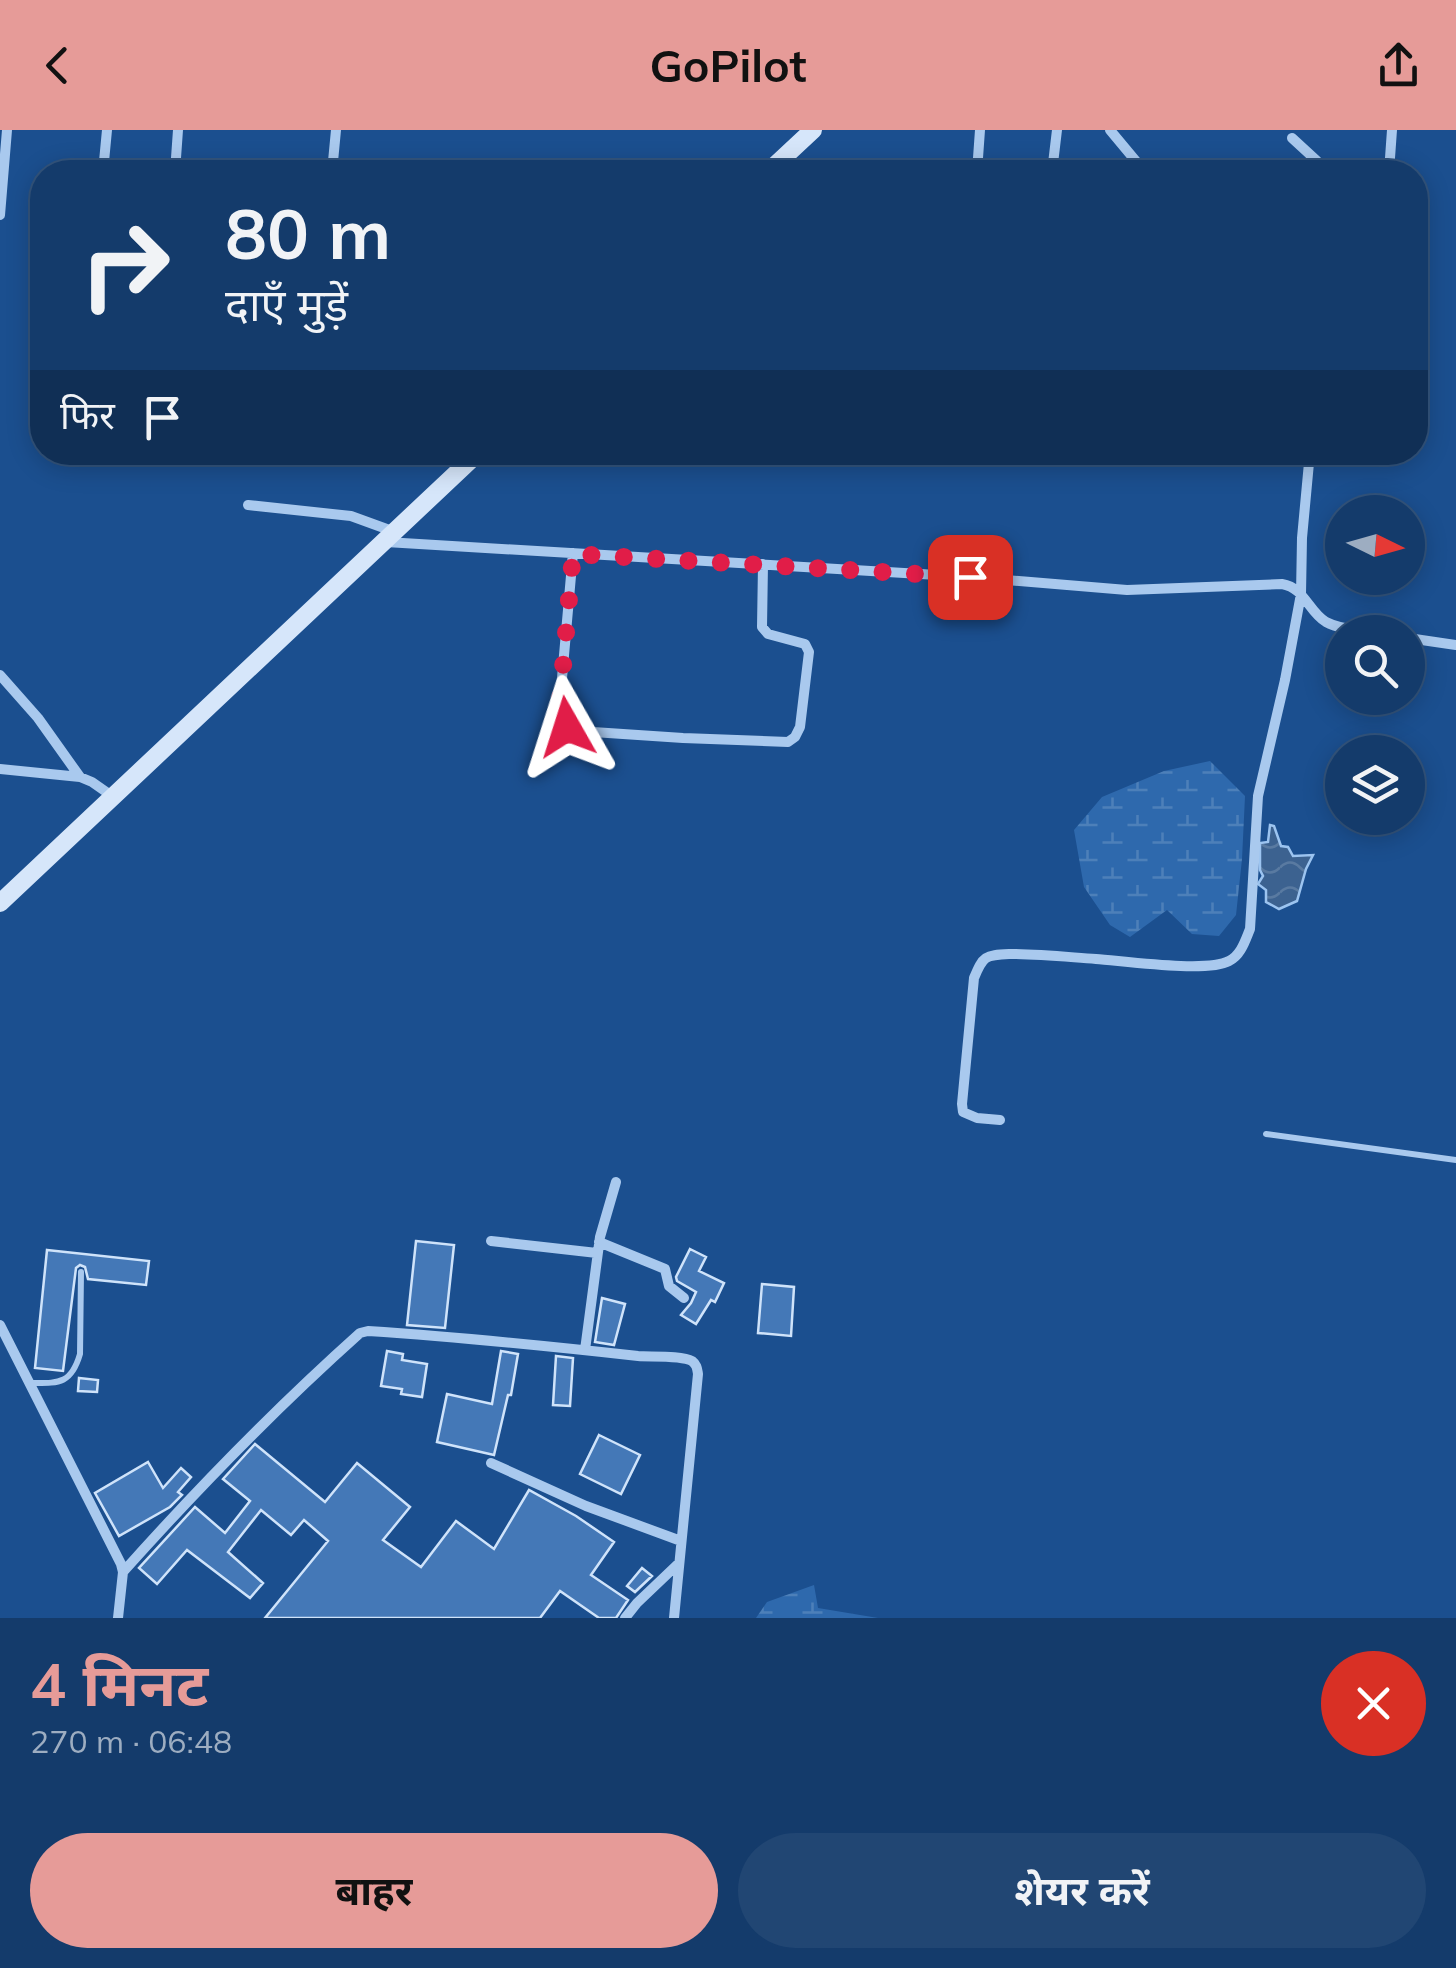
<!DOCTYPE html>
<html lang="hi">
<head>
<meta charset="utf-8">
<style>
	:root { --surface:#143b6b; --page:#214673; --text:#f1f3f6; --muted:#9dadc1; --line:#33557e; --accent:#e69b98 }
	body { margin:0; font-family:Mulish,"Noto Sans Devanagari",sans-serif; background:var(--page); color:var(--text); height:100vh; display:flex; flex-direction:column; font-size:38px; white-space:nowrap }
	* { box-sizing:border-box; margin:0 }
	p { font-size:32px; color:var(--muted) }
	.icon { flex:none; width:55px; height:55px; fill:none; stroke:currentColor; stroke-width:2; stroke-linecap:round; stroke-linejoin:round }
	.map { position:relative; height:1488px; overflow:hidden }
	.sheet { display:flex; flex-direction:column; background:var(--surface); flex:1 }
	.sheet>* { flex:none }
	.banner { position:absolute; left:30px; top:30px; width:1398px; height:305px; border-radius:40px; box-shadow:0 5px 25px #0003,0 0 0 2px var(--line); background:#143b6b; color:var(--text); overflow:hidden }
	.needle { width:65px; rotate:95deg }
	.controls { position:absolute; left:1325px; top:365px; display:grid; gap:20px }
	.controls a { display:grid; place-items:center; width:100px; height:100px; border-radius:50%; background:var(--surface); box-shadow:0 5px 25px #0003,0 0 0 2px var(--line); font-size:50px }
	.pin { position:absolute; display:grid; place-items:center; width:85px; height:85px; color:#fff; margin:-42px; border-radius:20px; box-shadow:0 5px 15px #0006 }
	.me { position:absolute; width:110px; margin:-55px; rotate:354deg; stroke-linejoin:round; filter:drop-shadow(0 0 8px #0008) }
	.turn { display:flex; align-items:center; gap:35px; height:210px; padding:0 30px; font-size:45px }
	.turn .icon { width:130px; height:130px; stroke-width:2.5 }
	.turn b { display:block; font-size:70px; line-height:85px }
	.then { display:flex; align-items:center; height:95px; padding:0 30px; background:#0003; gap:20px; font-size:38px }
	.round { display:grid; place-items:center; flex:none; width:105px; height:105px; border-radius:52px; background:var(--page) }
	.head { display:flex; align-items:center; justify-content:space-between; height:170px; padding:0 30px }
	h1 { font-size:60px; font-weight:700; line-height:75px; color:var(--accent) }
	.cta { display:flex; gap:20px; margin-top:auto; padding:20px 30px }
	.cta a { flex:1; height:115px; border-radius:60px; background:var(--accent); color:#111; font-size:40px; font-weight:700; line-height:115px; text-align:center }
	.cta a+a { background:var(--page); color:var(--text) }
	header { display:flex; justify-content:space-between; align-items:center; height:130px; padding:0 30px; background:var(--accent); color:#111; font-size:45px; font-weight:700 }
	.map>svg:first-child { display:block }
</style>
</head>
<body>
<header><svg class="icon" aria-label="back" viewBox="0 0 24 24"><path d="M15 5l-7 7 7 7"/></svg>GoPilot<svg class="icon" aria-label="share" viewBox="0 0 24 24"><path d="M12 15V3M7 8l5-5 5 5M5 13v7h14v-7"/></svg></header>
<div class="map">
<svg width="1456" height="1488" viewBox="0 0 1456 1488">
	<defs>
		<pattern id="wetland-marsh" width="20" height="14" patternUnits="userSpaceOnUse" patternTransform="scale(2.5)"><rect width="20" height="14" fill="#2e69ad"/><path d="M1 5h8M5 5V1M11 12h8M15 12V8" fill="none" stroke="#4d80b9"/></pattern>
		<pattern id="water-waves" width="16" height="10" patternUnits="userSpaceOnUse" patternTransform="scale(2.5)"><rect width="16" height="10" fill="#3c6290"/><path d="M0 5q4-4 8 0t8 0" fill="none" stroke="#597aa1"/></pattern>
	</defs>
	<rect width="100%" height="100%" fill="#1b4f8f"/>
	<path fill="url(#wetland-marsh)" d="M1210,631l35,35 -3,63 -6,56 -17,21 -27,-2 -25,-24 -37,27 -20,-12 -26,-38 -10,-57 28,-33 62,-26z
		M814,1455l4,23 60,10h-122l11,-16z"/>
	<path fill="url(#water-waves)" stroke="#9cc4f0" stroke-width="2.5" d="M1270,695l4,1 7,20 7,1 5,9 20,-1 -7,14 -9,32 -18,8 -13,-7v-12l-8,-6 5,-8 -3,-6v-27l8,-1z"/>
	<path fill="#4478b7" stroke="#cfe3fa" stroke-width="2.5" d="M416,1111l38,4 -9,83 -38,-3z
		M690,1119l16,8 -7,14 25,12 -9,19 -4,-2 -15,24 -15,-9 10,-12 5,-11 -19,-11 -1,-4z
		M47,1120l102,11 -3,24 -58,-6 -3,-12 -5,-2 -4,3 -13,103 -28,-3z
		M762,1154l32,3 -3,49 -33,-3z
		M602,1168l23,6 -11,41 -19,-3z
		M387,1221l16,3 -1,6 25,4 -5,33 -21,-3 1,-5 -21,-3z
		M501,1221l17,3 -7,41h-3l-14,60 -57,-13 10,-48 45,10z
		M556,1226l17,2 -3,48 -17,-1z
		M79,1248l19,2 -1,12 -19,-1z
		M599,1305l41,20 -19,39 -41,-20z
		M255,1314l70,58 32,-39 53,44 -27,33 38,27 35,-46 38,28 35,-59 47,26 38,26 -23,33 37,25 -12,18h-17l-39,-27 -20,27h-275l63,-77 -24,-21 -13,15 -30,-25 -33,42 35,31 -13,15 -63,-48 -30,34 -18,-16 56,-61 30,26 25,-32 -27,-22z
		M148,1332l15,26 18,-20 10,9 -13,15 4,3 -12,12 -51,29 -24,-43z
		M642,1438l10,8 -17,16 -8,-6z"/>
	<g fill="none" stroke-linecap="round" stroke-linejoin="round">
		<path stroke="#a9c9ee" stroke-width="6" d="M1266,1004l190,26
			M30,1253c28,0 41,2 50,-29l1,-82"/>
		<path stroke="#a9c9ee" stroke-width="10" d="M1110,0l35,42
			M1292,8l25,23 2,11
			M103,42l4,-42
			M175,42l3,-42
			M332,42l4,-42
			M977,42l3,-42
			M1052,42l5,-42
			M1389,42l3,-42
			M0,85l7,-85
			M1246,322l63,6
			M248,375l103,11 44,16
			M386,412l585,35 156,13 155,-6c23,4 26,27 44,38 13,7 29,8 43,10
			M573,423l-14,159c4,12 8,15 19,19l105,7 105,4 7,-5 5,-10 9,-75 -4,-8 -37,-10 -6,-7 1,-63
			M1408,508l48,7
			M0,545l38,43 42,59
			M0,639l80,8 12,5 20,14
			M1000,990l-23,-2 -14,-6 -1,-8 12,-126c9,-22 11,-23 35,-24 29,0 58,3 87,5 28,2 111,14 133,2 12,-6 16,-20 21,-32l8,-133 27,-116 16,-86 1,-56 8,-86
			M491,1111l106,12
			M599,1112l66,27 4,17 15,12
			M0,1195l121,239 2,8 -5,46
			M585,1220l15,-113 16,-55
			M491,1333l95,43 95,35
			M123,1442c76,-85 152,-163 237,-239l8,-2c91,6 180,15 270,25 12,1 44,-1 54,5 5,4 5,7 6,13l-24,244
			M625,1488l12,-15 42,-40"/>
		<path stroke="#d6e6fa" stroke-width="18" d="M768,42l45,-42
			M0,773l479,-451"/>
	</g>
	<g fill="none" stroke-linecap="round" stroke-linejoin="round">
		<path stroke="#e11d48" stroke-width="18" stroke-dasharray="0 32.4" d="M567,597l-5,-6 -3,-9 14,-158 397,23"/>
	</g>
</svg>
<div class="controls">
<a><svg class="needle" viewBox="-14 -14 28 28"><path d="M0-13l5 13h-10z" fill="#e53935"/><path d="M0 13l5-13h-10z" fill="#9dadc1"/></svg></a>
<a><svg class="icon" aria-label="search" viewBox="0 0 24 24"><circle cx="10" cy="10" r="6"/><path d="M15 15l6 6"/></svg></a>
<a><svg class="icon" aria-label="layers" viewBox="0 0 24 24"><path d="M12 4l9 5-9 5-9-5zM3 14l9 5 9-5"/></svg></a>
</div>
<div class="pin" style="left:970px;top:447px;background:#d93025"><svg class="icon" aria-label="arrive" viewBox="0 0 24 24"><path d="M6 21V4h12l-3 4 3 4H6"/></svg></div>
<svg class="me" style="left:567px;top:597px" viewBox="-20 -20 40 40"><path d="M0-17L14 15 0 8-14 15z" fill="#e11d48" stroke="#fff" stroke-width="4"/></svg>
<div class="banner">
<div class="turn"><svg class="icon" aria-label="right" viewBox="0 0 24 24"><path d="M7 20v-9h11M14 6l5 5-5 5"/></svg><div><b>80 m</b>दाएँ मुड़ें</div></div>
<div class="then">फिर<svg class="icon" aria-label="arrive" viewBox="0 0 24 24"><path d="M6 21V4h12l-3 4 3 4H6"/></svg></div>
</div>
</div>
<section class="sheet">
<div class="head"><div><h1>4 मिनट</h1><p>270 m · 06:48</p></div><a class="round" style="background:#d93025;color:#fff"><svg class="icon" aria-label="close" viewBox="0 0 24 24"><path d="M6 6l12 12M18 6L6 18"/></svg></a></div>
<div class="cta"><a>बाहर</a><a>शेयर करें</a></div>
</section>
</body>
</html>
